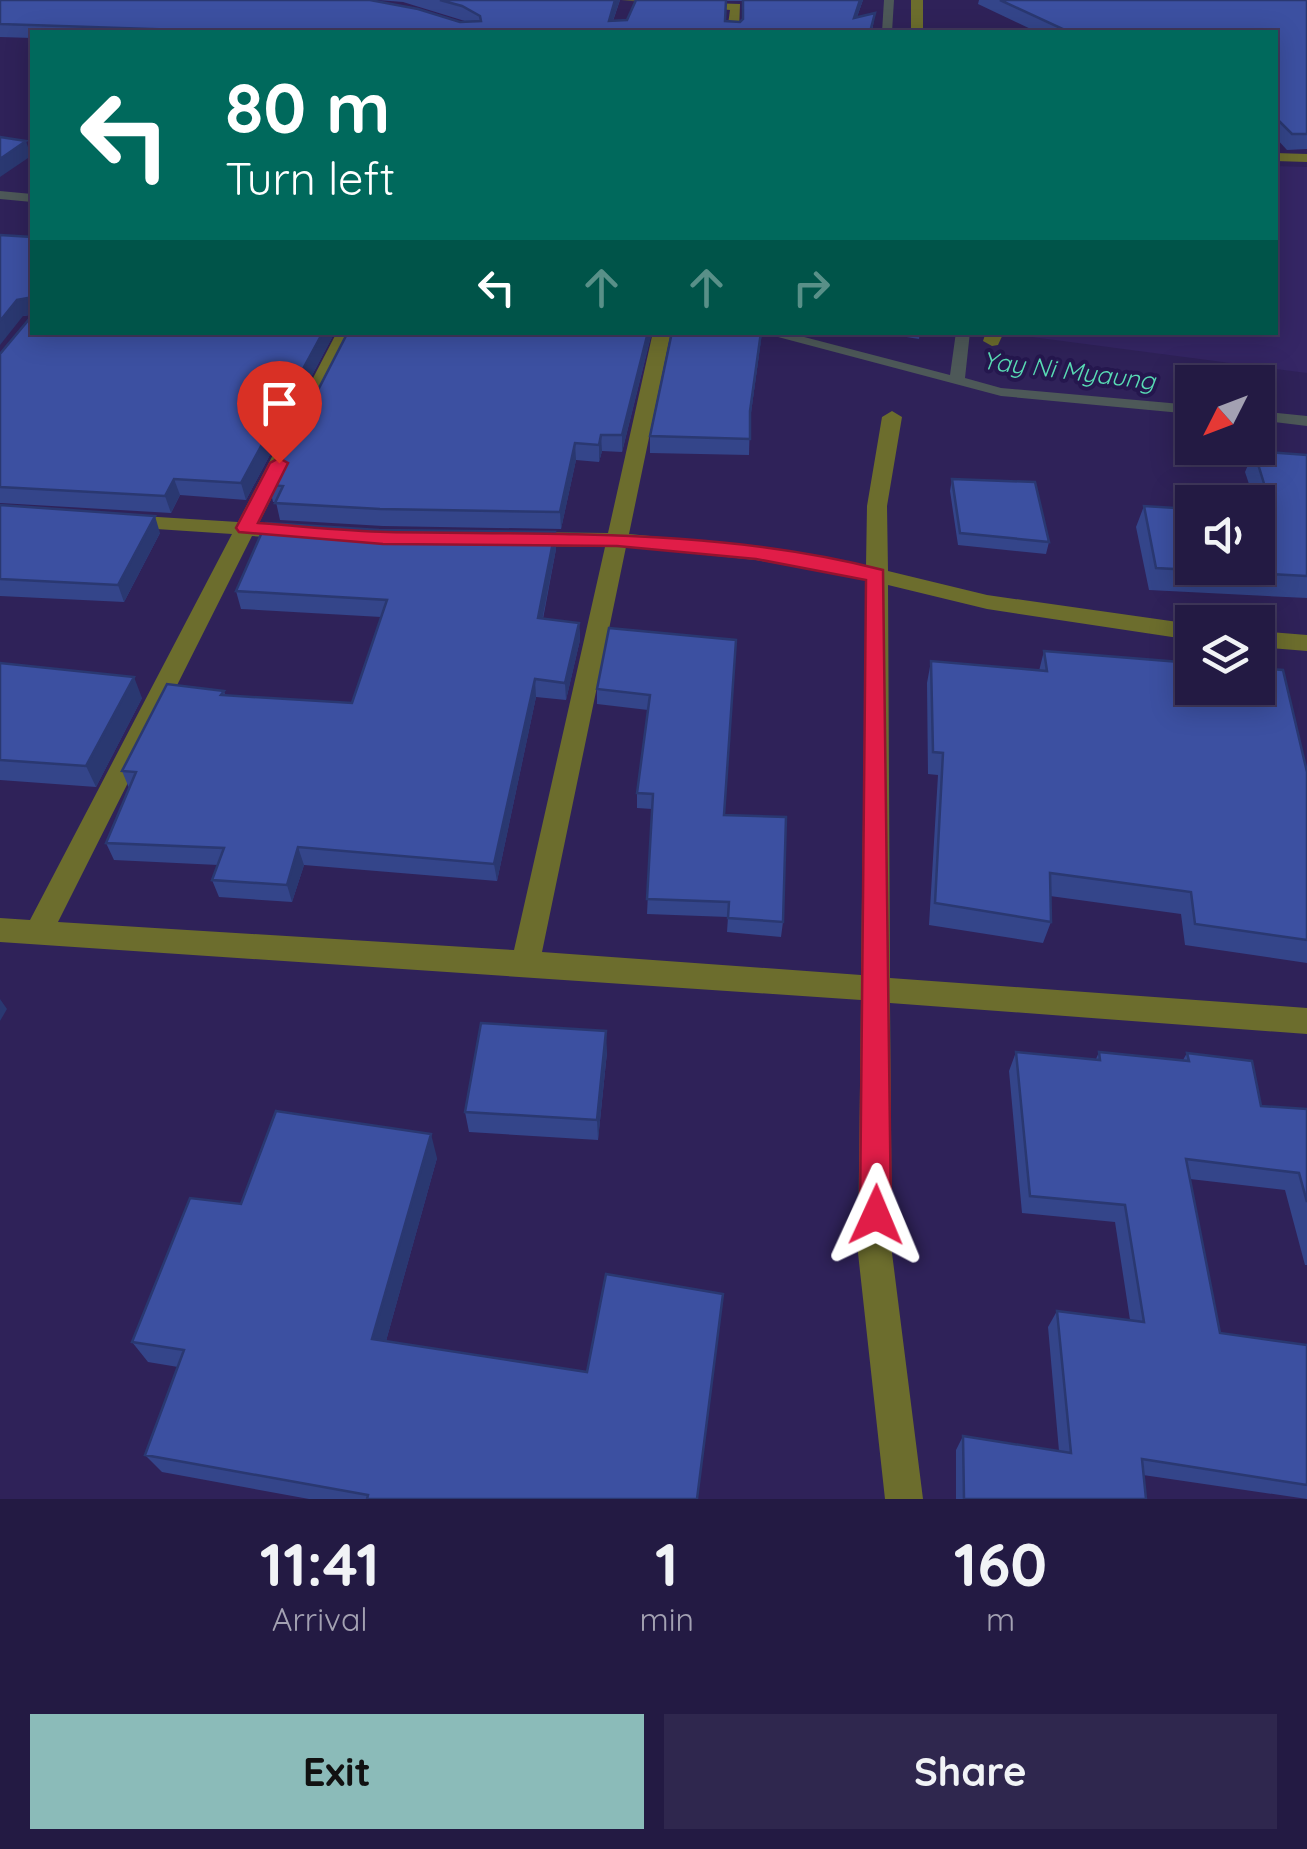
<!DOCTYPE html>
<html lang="en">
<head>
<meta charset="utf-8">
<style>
	:root { --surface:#231a43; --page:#2f274e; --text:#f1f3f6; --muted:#a3a1b2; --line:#40385c; --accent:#8bbbb9 }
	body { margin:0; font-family:Quicksand,sans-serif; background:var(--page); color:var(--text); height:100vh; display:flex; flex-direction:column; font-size:38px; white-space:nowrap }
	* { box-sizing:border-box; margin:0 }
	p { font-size:32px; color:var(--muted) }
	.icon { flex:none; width:55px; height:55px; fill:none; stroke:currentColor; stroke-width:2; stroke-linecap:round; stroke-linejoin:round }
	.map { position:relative; height:1499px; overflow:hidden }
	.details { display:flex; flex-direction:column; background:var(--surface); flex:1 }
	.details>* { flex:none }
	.guide { position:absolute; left:30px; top:30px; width:1248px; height:305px; border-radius:0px; box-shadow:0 5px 25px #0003,0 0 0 2px var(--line); background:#00695c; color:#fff; overflow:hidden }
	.needle { width:65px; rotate:228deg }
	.controls { position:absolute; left:1175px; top:365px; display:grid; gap:20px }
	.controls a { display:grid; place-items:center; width:100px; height:100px; border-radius:0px; background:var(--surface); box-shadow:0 5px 25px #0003,0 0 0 2px var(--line); font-size:50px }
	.pin { position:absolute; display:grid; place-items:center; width:85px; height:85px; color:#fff; margin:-102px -42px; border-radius:50% 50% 50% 0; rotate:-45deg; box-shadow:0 0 10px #0007 }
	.pin .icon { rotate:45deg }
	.me { position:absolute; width:110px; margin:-55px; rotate:1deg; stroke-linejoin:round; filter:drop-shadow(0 0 8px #0008) }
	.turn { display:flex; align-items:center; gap:35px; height:210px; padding:0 30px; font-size:45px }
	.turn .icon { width:130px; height:130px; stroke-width:2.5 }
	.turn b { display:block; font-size:70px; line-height:85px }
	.lanes { display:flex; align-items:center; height:95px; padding:0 30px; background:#0003; justify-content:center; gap:50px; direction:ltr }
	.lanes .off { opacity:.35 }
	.eta { display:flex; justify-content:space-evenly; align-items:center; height:170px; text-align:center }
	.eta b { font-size:60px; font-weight:800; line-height:70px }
	.action { display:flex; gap:20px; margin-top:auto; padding:20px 30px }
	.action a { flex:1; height:115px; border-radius:0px; background:var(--accent); color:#111; font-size:40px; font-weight:800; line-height:115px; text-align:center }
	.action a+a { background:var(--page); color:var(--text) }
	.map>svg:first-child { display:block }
</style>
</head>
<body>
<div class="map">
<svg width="1307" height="1499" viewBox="0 0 1307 1499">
	<rect width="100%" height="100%" fill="#2f2259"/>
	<path fill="#352665" d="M1275,166l32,1v206l-275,-36 -1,-4 244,-1z"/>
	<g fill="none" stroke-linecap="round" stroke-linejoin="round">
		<path fill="#4d5858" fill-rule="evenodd" d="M884,0h10l-2,32h-10z
			M0,191l32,3v8l-32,-3z
			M759,332h26l165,43 6,-43h14l-5,46 36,10 191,17v9l-191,-18z
			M1258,411l49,5v10l-49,-6z"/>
		<path fill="#6c6d2d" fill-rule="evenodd" d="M986,332h18l-6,13 -6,1 -9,-5z"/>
		<path fill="#6c6d2d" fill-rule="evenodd" d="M621,0l119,4 -1,28h-12l3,-22z
			M337,332h18l-96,191 37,2 11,7 -11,7 -44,-3 -194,386 456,28 91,-403 -84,-1 -11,-7 11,-7 87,1 45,-201h18l-42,202 127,12 110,20 1,-60 15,-89 10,-6 10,6 -15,89 1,65 99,24 205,29v16l-205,-31 -99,-24 2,393 417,30v26l-417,-31 2,250 31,246h-38l-27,-246 3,-253 -861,-58v-24l30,2 202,-386 -106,-7 -10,-6 10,-6 112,7zM626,547l130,13 110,20 -5,395 -319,-23z
			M1258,631l49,4v16l-49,-4z"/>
		<path fill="#6c6d2d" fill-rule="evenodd" d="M911,0h12v32h-12z
			M1275,153l32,1v8l-32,-1z"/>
	</g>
	<path fill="#34458a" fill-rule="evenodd" d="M0,0l460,22h8l-65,-20 -25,-2h242l-7,21 14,-1 9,-20h227l-6,17 18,-4 -3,19h-840v6l-32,-1zM726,1h17v18l-3,3 -15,-1z
		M979,0h328v149l-20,1 -12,-13v-105h-238l-59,-28z
		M32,237v95h303l-89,168 -66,-5 -9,18 -171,-10v-149l30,-36v-3l-7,1z
		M348,332h304l-30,120 -20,-1 -3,11 -23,-2 -15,69 -178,-3 -103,-6 -4,-18h-3l-4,-17z
		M672,332h90l-12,88 -1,35 -99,-2v-17z
		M875,332h45l-1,7z
		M1254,451l53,4v143l-158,-8 -13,-63 8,-21 114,8v-12h-3l-10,-30z
		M952,479l97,63 -3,12 -88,-9 -8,-54z
		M0,505l160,28 -36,69 -124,-6z
		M379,530l176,2 1,17 -13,70 36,4 1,17 -14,60 -30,-3 -39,184 -193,-16 -12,37 -73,-5 -7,-17 6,-15 -104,-5 -8,-17 23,-55 -7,-17 102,-80 1,4 127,8 29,-86 -140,-8 -5,-18z
		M609,628l115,187 59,107 -2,15 -54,-5 1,-15 -81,-3 5,-105 -15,-1v-15l11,-83 -51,-6v-15z
		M1044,651l263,121v191l-122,-18 -4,-31 -131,-18 1,26 -8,21 -114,-18 9,-150 -10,-1 -1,-91 4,-22 108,10z
		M0,663l142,35 -46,89 -96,-7z
		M607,1052l-9,88 -129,-8 -4,-20z
		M1016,1052l80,7 3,-7 84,8 4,-7 74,53 46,3v156h-2l-20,-75 -95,-11 30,154 87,12v154l-164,-24 3,24h-190v-49l7,-14 96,15 -11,-124 9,-16 73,9 -15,-98 -93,-9 -13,-142z
		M437,1158l-51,183 312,158h-389l-147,-27 -17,-17 33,-88 -30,-5 -16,-20 109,-138z"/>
	<path fill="#2a3871" d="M615,0h5l-11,32v-11z
		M860,0h3l-11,31 2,-13z
		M26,141l5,15 -31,21v-18z
		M28,298l4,16 -9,2 -23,29v-24l17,-21z
		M323,332h12l-89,168 -5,-17z
		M648,332h4l-30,120v-17z
		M761,332h1l-13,95 1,-16z
		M601,435l1,16 -3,11v-17z
		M575,443l1,17 -15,69 -1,-17z
		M174,479l6,16 -9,18 -6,-17z
		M155,516l5,17 -36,69 -6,-17z
		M555,532l1,17 -17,87 -1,-18z
		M579,623l1,17 -14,60 -1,-17z
		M134,677l8,21 -46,89 -10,-21z
		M535,679l1,18 -39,184 -3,-17z
		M298,847l6,18 -12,37 -5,-17z
		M0,999l7,10 -7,12z
		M606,1031l1,21 -9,88 -1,-20z
		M431,1134l6,24 -56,201 -9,-20z"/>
	<path fill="#3c50a1" stroke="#2a3871" stroke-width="2.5" d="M0,0h370l48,9 42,13 21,-1 -1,-5 -18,-10 -22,-6h175l-6,21 18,-1 9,-20h90l-1,21 15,1 3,-3v-19h117l-6,18 21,-5 -5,19h-628l-242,-8z
		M1000,0h307v134h-15l-17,-17v-85h-206z
		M0,137l26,4 -26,18z
		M0,235l32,2v95h291l-82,151 -67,-4 -9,17 -165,-9v-133l30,-36 -2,-20 -11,2 -17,21z
		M348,332h300l-26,103h-21l-2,10 -24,-2 -15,69 -180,-3 -105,-6 8,-17 -14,-1z
		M672,332h89l-11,79v28l-100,-3z
		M1254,451l53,4v121l-151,-8 -12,-62 48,3v59h66v-54l16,2z
		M952,479l83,3 14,60 -89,-9z
		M0,505l155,11 -37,69 -118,-6z
		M266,523l113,7 176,2 -17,86 41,5 -14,60 -30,-4 -41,185 -196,-17 -11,38 -75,-5 12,-32 -118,-5 30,-71 -14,-1 45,-87 57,7 -3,4 131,8 35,-103 -151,-9z
		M609,628l127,12 -12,175 62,2 -3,105 -55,-4 1,-16 -82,-3 6,-105 -16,-1 13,-98 -53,-6z
		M1044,651l148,12v25h66v-20l25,2 24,102v168l-112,-16 -4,-32 -141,-19 1,49 -116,-19 8,-150 -10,-1 -2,-91 116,10z
		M0,663l134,14 -48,89 -86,-6z
		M481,1023l125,8 -9,89 -132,-8z
		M1016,1052l84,8 -1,-8 90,9 -2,-8 65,8 9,45 46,3v93l-8,-29 -113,-14 34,174 87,12v140l-165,-26 4,40h-182l-1,-63 108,17 -14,-142 87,11 -19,-117 -95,-9z
		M276,1111l155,23 -59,205 215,33 19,-98 117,20 -26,205h-330l1,-4 -223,-40 39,-105 -52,-8 58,-144 51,6z"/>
	<path fill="#e11d48" stroke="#92132f" stroke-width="2.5" d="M279,458l9,5 -30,60c43,3 87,8 130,9 165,3 334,-4 495,38l8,645 -5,11 -10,4 -11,-4 -5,-11 6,-635 -110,-21 -139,-13 -234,-2 -144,-12 -3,-4 34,-65z"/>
	<g text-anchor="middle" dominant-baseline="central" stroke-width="8" stroke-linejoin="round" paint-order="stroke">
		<g font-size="25" font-style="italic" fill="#59dbb4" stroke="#25174e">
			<text transform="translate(1069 370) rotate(7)">Yay Ni Myaung</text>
		</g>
	</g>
</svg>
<div class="controls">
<a><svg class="needle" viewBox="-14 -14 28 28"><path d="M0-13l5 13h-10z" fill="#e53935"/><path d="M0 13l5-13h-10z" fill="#a3a1b2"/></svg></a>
<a><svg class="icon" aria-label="sound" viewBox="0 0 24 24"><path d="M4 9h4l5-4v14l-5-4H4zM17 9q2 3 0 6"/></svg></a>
<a><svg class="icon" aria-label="layers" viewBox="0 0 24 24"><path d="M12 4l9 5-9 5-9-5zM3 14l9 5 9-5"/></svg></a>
</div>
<div class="pin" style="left:279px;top:463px;background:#d93025"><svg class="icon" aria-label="arrive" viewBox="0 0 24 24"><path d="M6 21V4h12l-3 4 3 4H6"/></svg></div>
<svg class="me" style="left:876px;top:1215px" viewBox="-20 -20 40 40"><path d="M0-17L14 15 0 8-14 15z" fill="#e11d48" stroke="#fff" stroke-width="4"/></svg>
<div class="guide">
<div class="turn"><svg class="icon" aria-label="left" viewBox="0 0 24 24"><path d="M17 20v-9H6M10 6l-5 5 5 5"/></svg><div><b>80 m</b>Turn left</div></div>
<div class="lanes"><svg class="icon" aria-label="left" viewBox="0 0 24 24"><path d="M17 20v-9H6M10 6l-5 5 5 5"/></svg><svg class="icon off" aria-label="ahead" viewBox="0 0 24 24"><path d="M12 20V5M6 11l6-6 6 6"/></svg><svg class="icon off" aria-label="ahead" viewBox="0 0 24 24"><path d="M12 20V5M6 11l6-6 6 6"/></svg><svg class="icon off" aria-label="right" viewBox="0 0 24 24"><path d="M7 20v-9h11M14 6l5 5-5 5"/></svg></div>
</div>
</div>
<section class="details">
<div class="eta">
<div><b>11:41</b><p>Arrival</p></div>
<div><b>1</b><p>min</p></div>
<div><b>160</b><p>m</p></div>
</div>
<div class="action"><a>Exit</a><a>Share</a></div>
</section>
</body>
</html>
